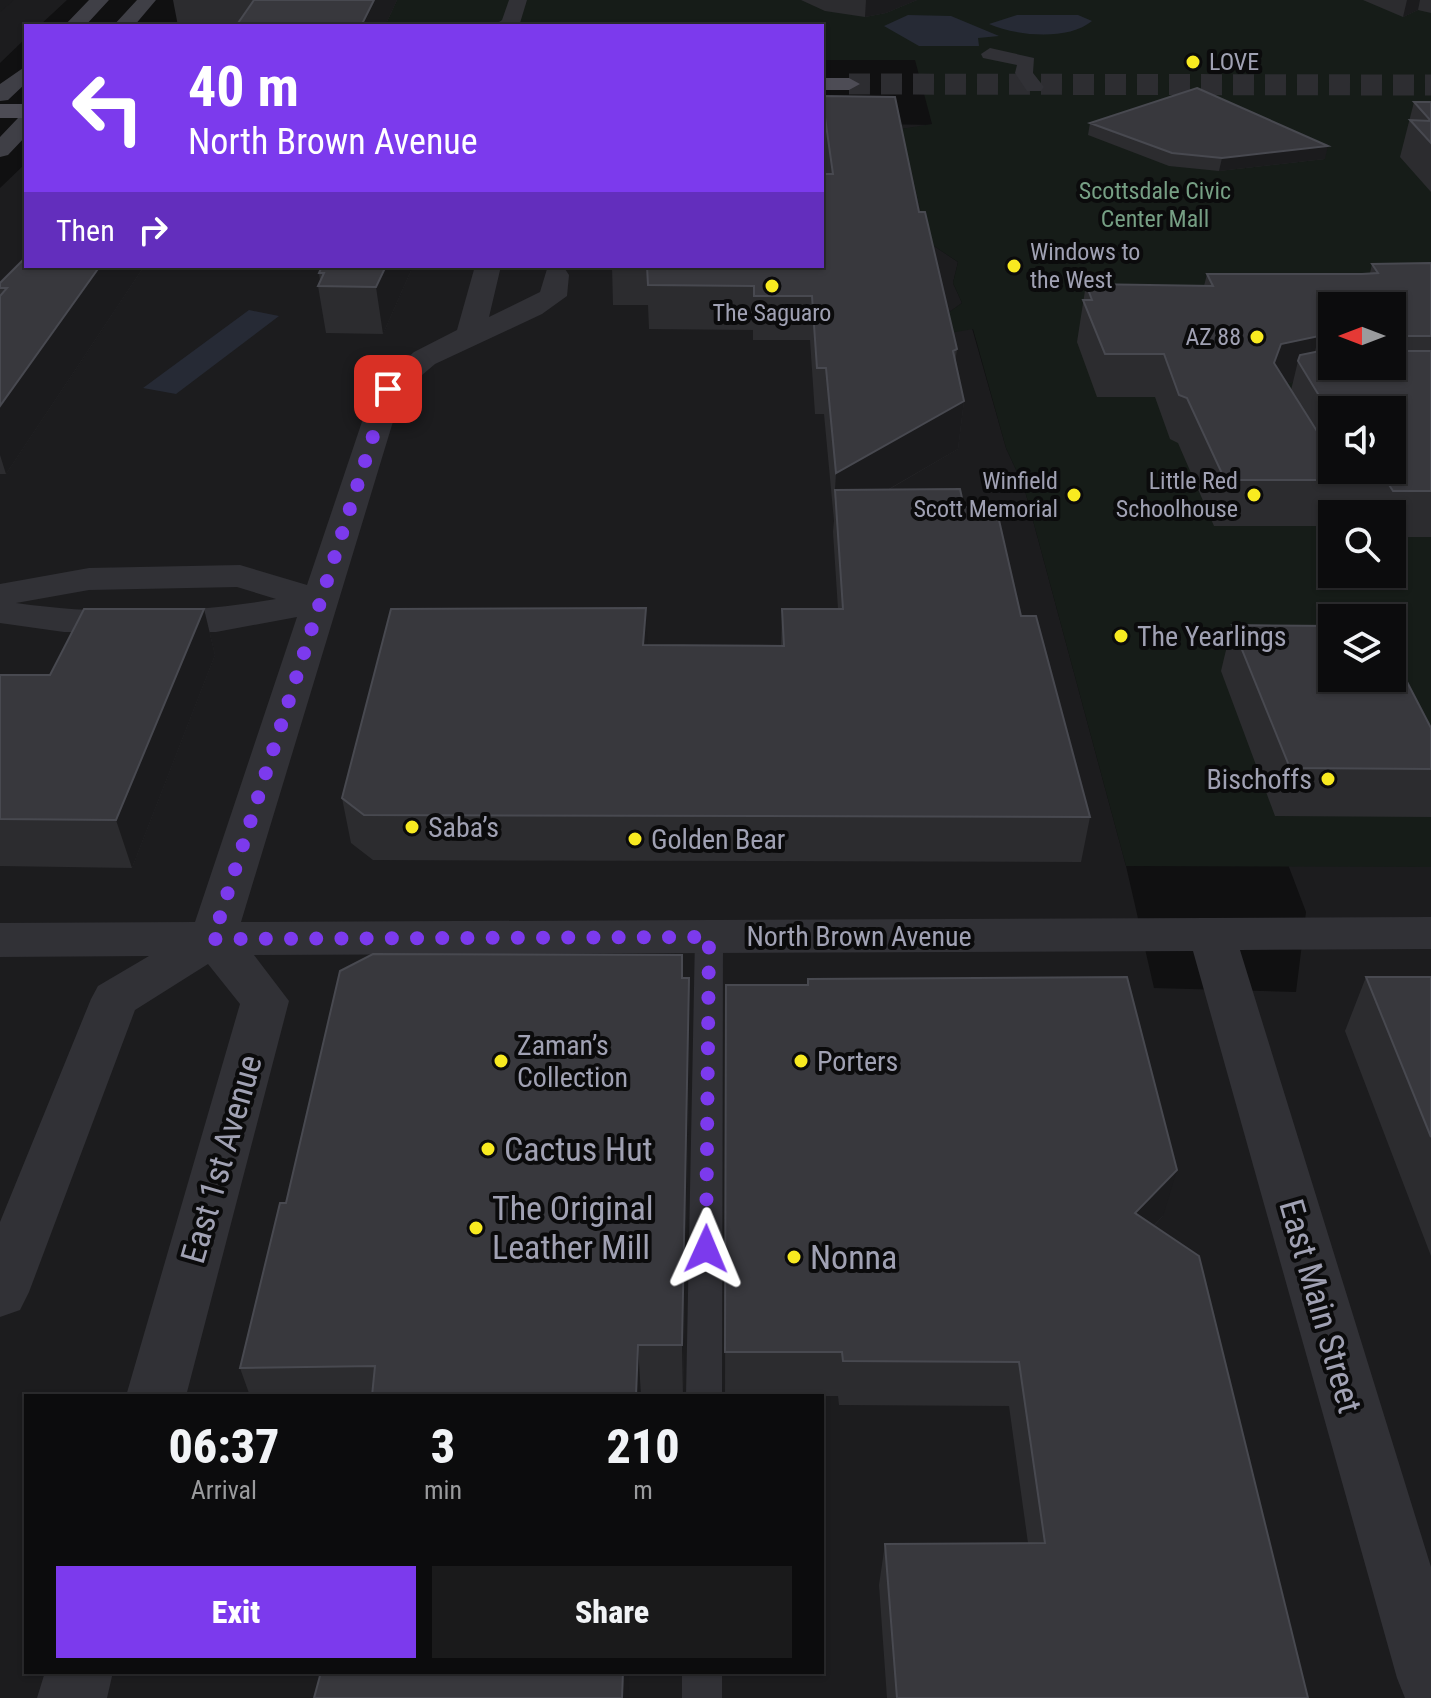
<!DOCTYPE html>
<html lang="en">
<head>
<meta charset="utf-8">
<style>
	:root { --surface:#0c0c0d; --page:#1a1a1b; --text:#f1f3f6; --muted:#9a9b9d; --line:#2c2c2e; --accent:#7c3aed }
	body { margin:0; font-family:"Roboto Condensed",sans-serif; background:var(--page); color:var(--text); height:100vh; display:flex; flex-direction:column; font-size:30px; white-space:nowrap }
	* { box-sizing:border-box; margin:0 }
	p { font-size:26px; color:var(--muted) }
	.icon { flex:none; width:44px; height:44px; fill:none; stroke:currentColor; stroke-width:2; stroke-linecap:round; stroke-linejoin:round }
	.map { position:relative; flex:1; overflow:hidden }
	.drawer { position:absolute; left:24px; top:1394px; width:800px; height:280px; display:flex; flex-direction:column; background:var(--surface); border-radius:0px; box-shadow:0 2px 6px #0004,0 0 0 2px var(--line) }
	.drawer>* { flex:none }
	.top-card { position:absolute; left:24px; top:24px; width:800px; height:244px; border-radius:0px; box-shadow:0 2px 6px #0004,0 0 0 2px var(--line); background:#7c3aed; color:#fff; overflow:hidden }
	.needle { width:52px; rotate:270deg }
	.tools { position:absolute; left:1318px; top:292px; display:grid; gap:16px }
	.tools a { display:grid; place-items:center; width:88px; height:88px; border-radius:0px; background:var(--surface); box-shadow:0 2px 6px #0004,0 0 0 2px var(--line); font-size:40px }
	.pin { position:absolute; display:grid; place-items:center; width:68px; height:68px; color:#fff; margin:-34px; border-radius:16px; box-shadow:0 4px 12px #0006 }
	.me { position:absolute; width:88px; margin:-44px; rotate:1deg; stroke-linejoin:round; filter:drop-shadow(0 0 6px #0008) }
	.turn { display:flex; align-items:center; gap:28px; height:168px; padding:0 32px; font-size:36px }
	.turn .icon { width:104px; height:104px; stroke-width:2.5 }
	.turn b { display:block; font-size:56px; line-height:68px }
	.then { display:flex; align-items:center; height:76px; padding:0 32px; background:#0003; gap:16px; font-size:30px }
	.eta { display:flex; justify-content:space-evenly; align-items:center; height:136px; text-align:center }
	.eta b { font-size:48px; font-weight:800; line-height:56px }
	.action { display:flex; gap:16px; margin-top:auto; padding:16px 32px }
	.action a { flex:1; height:92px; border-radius:0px; background:var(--accent); color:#fff; font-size:32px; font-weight:800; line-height:92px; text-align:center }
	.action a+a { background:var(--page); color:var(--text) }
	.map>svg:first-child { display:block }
</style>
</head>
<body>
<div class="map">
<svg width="1431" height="1698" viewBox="0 0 1431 1698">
	<rect width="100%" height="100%" fill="#101011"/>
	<path fill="#1c1c1e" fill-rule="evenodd" d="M0,0h67l-28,26h-13v12l-26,25z
		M822,123l111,2 -31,4 26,113 30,20 -5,21 9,20 -14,10 24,15 34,120 18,39 102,379 28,122 142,4 10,-80 -108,-285 134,51h60l39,-52v1072h-1431v-1510l26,-25v103h796zM26,1396h796v276h-796z"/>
	<path fill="#161c18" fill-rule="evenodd" d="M198,0h1233v867l-305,-1 -102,-379 -18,-39 -33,-119 -23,4 -2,-20 14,-10 -9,-20 5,-21 -30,-20 -27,-113 31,-5 -17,-64h-93v-34h-646zM1332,306h60v60h-60zM1332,410h60v60h-60zM1332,514h60v60h-60zM1332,618h60v60h-60z"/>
	<path fill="#262a35" d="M908,15l43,1 48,20 -21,2 1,8h-60l-35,-20z
		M1017,15h61l14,6c-24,20 -76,15 -103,3z
		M249,310l30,6 -103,78 -33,-6z"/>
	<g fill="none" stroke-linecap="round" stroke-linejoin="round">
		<path stroke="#2d2d31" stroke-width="21" stroke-dasharray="21 11" stroke-linecap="butt" d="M849,84l582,1"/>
		<path fill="#313136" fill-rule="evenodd" d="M1358,574h22l4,7 -11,6 -8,-1z
			M709,927l10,3 4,7 -1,459h-36l9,-459 4,-7z
			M682,1672h40v26h-40z"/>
		<path fill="#313136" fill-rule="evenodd" d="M990,48l44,10 -1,15 11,14 -3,4h-14l-12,-18 2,-8 -34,-7 -2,-4z"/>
		<path fill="#313136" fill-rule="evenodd" d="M509,0h18l-7,23 -27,3 9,-6z
			M475,266h26l-12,51 51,-25 7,-23h18l4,6 -2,21 -25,18 -107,50 -33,28 -161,530 1190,-5v32l-191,1 191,617v131h-26l-8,-20 -204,-727 -939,4 35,46 -103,395h-60l114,-392 -32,-40 -73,46 -106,282 -9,18 -20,7v-95l91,-223 7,-13 51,-30 -149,1v-34l195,-1 102,-305 -81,15h-152l-64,-9v-39l89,-16 151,-3 67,20 66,-196 41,-37 43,-22zM237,587l39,12c-85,15 -175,16 -260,4l73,-13z
			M45,1672h68l-6,26h-70z"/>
		<path fill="#3f3f46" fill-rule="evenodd" d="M89,0h20l-24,26h-21z
			M137,0h19l-22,26h-21z
			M26,66v17l-18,17 -8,1v-17z
			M26,116v20l-18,19 -8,2v-20l18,-19z"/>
		<path fill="#4d4c55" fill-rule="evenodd" d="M822,78h27l11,6 -11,6h-27z
			M0,104h26v14h-26z"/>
	</g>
	<path fill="#2c2c2f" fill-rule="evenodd" d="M173,0h224l-12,26h-207z
		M801,0h116l-31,13 -21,4 -40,-6z
		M1363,0h68v13l-13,-3 -15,7z
		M822,96l97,116 38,137 -2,14 9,38 -6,48 -70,41 76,17 57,109 69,201 -9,45 -708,-2 -22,-17 -9,-45 305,-153 134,1 1,-37h56l-5,-77 1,-11 -10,-107h-9l-5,-74h-57v-10l-104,-1 -1,-24h-35l-1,-39h210l4,-92 -4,-28z
		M1414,102h17v90l-31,-35z
		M1090,123l235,36 -106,12 -50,-5 -81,-31z
		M1431,263v274h-39v-23h-60v12h-118l-36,-83 -8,-4 -15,-42h-58l-20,-55 9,-58 118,2 3,-12 163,-1 2,-9zM1332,306h60v60h-60zM1293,382l-2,8 -4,-7zM1332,410l60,60h-60z
		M26,266h126l-2,3 -7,-1 -137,206h-6v-191z
		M322,266h91l-30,68 -57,-1 -8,-47 2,-5 -1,-8z
		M204,609l11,46 -83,213 -132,-2v-191h50z
		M1232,625l199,103v89l-156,-1 -54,-145z
		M682,955l1,23 7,53 -7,365h-433l-10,-28 46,-165z
		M1366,977h65v279l-86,-225z
		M808,979l355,237 -9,10 154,472h-421l-8,-113 6,-41 143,-1 -19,-137 -170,-1 -1,-9h-113l1,-411h81z"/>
	<path fill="#1b1b1d" d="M0,0h14l-14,12z
		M374,0h23l-12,26h-24z
		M866,0h51l-31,13 -21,4z
		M1407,0h13l-2,10 -15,7z
		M1328,146l-3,13 -106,12 3,-13z
		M100,266h42l1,2 -137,206 -6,-19v-49z
		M386,266h27l-30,68 -7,-47z
		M1319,336l-11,42 -10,-17 -5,21 -23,5 4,-24 7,-19z
		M964,401l-6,48 -121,70 -2,-29 -2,32 3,-49z
		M646,608l2,43 -5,-6z
		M204,609l11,46 -83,213 -16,-48z
		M689,978l1,53 -7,365 -1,-51z
		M1177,1170l-14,46 -41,42 13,-45z
		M638,1345l3,51h-5z
		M623,1672h6l-1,26h-6z"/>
	<path fill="#38383d" stroke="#484950" stroke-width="2" d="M254,0h120l-13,26h-125z
		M1197,88l131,58 -106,12 -50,-5 -82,-30z
		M822,96l73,1 24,115h6l32,137 -4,2 11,50 -128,72 -10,-105h-9l-5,-72h-58v-10l-106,-1 -1,-19h175v-92h11z
		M1414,102h17v41l-21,-23 21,1z
		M26,257v9h74l-100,140v-110l7,-8h-7v-5z
		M1431,263v73h-39v-30h-60v30h-13l-38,8 -7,19 58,92v15h9l4,6 3,-5 44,-1v-60h-60v7l-34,-56 2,-6 20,-4h12v15h60v-15h39v140h-38l-7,-11h-161l-38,-82 -8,-3 -15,-41h-59l-22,-54h9l-6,-16 127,2 -6,-12h155l16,-1 -6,-9z
		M322,266h64l-10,21 -58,-1 6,-13h-5z
		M960,489l4,18h32l25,109h15l54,201 -726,-2 -22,-17 49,-189 255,-1 -3,37 141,1 -2,-37h61l-8,-119z
		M84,609h120l-88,211 -116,-1v-144h50z
		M1232,625l100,1v52h60v-25l39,75v41l-141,-1z
		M373,954l309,1v23h7l-7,367h-44l-2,51h-264l3,-30 -135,2 40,-165h6l54,-232z
		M1127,977l50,193 -42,43 64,43 109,442h-411l-12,-154 160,-1 -26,-181 -176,-1 -1,-9h-117l1,-367h82v-6z
		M1366,977h65v160z
		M321,1672h302l-1,26h-308z"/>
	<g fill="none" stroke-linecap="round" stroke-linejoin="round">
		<path stroke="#7c3aed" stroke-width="14" stroke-dasharray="0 25.2" d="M388,389l-175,550 496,-2 -3,312"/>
	</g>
	<g fill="#f8ea20" stroke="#0b0b0c" stroke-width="3">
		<circle cx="1193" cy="62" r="8"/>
		<circle cx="1014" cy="266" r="8"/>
		<circle cx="772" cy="286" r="8"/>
		<circle cx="1257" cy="337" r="8"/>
		<circle cx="1074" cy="495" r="8"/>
		<circle cx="1254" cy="495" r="8"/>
		<circle cx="1121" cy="636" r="8"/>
		<circle cx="1328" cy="779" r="8"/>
		<circle cx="412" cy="827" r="8"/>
		<circle cx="635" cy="839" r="8"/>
		<circle cx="501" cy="1061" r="8"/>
		<circle cx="801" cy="1061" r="8"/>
		<circle cx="488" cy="1149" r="8"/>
		<circle cx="476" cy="1228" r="8"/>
		<circle cx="794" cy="1257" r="8"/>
	</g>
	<g text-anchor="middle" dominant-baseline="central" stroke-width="8" stroke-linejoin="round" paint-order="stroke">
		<g font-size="24" fill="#a0a1b3" stroke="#0b0b0c" text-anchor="end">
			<text x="1209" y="62" text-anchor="start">LOVE</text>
			<text x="1030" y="252" text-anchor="start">Windows to<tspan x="1030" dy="28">the West</tspan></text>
			<text x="772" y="313" text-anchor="middle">The Saguaro</text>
			<text x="1241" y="337">AZ 88</text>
			<text x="1058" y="481">Winfield<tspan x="1058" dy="28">Scott Memorial</tspan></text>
			<text x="1238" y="481">Little Red<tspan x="1238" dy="28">Schoolhouse</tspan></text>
		</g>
		<g font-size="24" fill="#769f84" stroke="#0b0b0c">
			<text x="1155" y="191">Scottsdale Civic<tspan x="1155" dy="28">Center Mall</tspan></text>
		</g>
		<g font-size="28" fill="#a0a1b3" stroke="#0b0b0c" text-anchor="start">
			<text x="1137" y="636">The Yearlings</text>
			<text x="1312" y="779" text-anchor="end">Bischoffs</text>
			<text x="428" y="827">Saba’s</text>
			<text x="651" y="839">Golden Bear</text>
			<text x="517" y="1045">Zaman’s<tspan x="517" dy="32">Collection</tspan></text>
			<text x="817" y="1061">Porters</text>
		</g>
		<g font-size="28" fill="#a0a1b3" stroke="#0b0b0c">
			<text x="859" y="936">North Brown Avenue</text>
		</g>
		<g font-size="34" fill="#a0a1b3" stroke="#0b0b0c" text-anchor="start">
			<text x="504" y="1149">Cactus Hut</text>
			<text x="492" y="1208">The Original<tspan x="492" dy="39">Leather Mill</tspan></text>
			<text x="810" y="1257">Nonna</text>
		</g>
		<g font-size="34" fill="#a0a1b3" stroke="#0b0b0c">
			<text transform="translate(221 1159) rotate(-74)">East 1st Avenue</text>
			<text transform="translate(1321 1306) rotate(74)">East Main Street</text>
		</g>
	</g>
</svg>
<div class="tools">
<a><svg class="needle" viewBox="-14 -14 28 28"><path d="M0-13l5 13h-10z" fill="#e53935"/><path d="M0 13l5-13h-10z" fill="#9a9b9d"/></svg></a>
<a><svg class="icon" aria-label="sound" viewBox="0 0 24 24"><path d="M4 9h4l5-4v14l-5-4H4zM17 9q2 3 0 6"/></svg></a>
<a><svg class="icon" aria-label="search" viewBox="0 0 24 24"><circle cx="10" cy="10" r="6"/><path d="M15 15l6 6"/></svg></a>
<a><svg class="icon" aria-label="layers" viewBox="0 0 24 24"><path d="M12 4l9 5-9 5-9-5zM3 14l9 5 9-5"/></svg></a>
</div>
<div class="pin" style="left:388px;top:389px;background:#d93025"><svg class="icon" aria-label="arrive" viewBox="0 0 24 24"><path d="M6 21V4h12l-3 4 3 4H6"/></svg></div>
<svg class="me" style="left:706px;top:1249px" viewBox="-20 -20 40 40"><path d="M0-17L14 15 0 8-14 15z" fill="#7c3aed" stroke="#fff" stroke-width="4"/></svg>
<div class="top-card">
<div class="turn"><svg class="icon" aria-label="left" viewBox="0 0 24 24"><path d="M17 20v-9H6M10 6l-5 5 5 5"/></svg><div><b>40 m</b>North Brown Avenue</div></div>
<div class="then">Then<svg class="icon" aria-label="right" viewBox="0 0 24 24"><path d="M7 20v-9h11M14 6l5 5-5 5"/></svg></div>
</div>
<section class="drawer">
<div class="eta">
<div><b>06:37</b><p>Arrival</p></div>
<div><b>3</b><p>min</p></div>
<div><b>210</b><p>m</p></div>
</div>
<div class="action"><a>Exit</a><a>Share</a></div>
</section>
</div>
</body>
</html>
